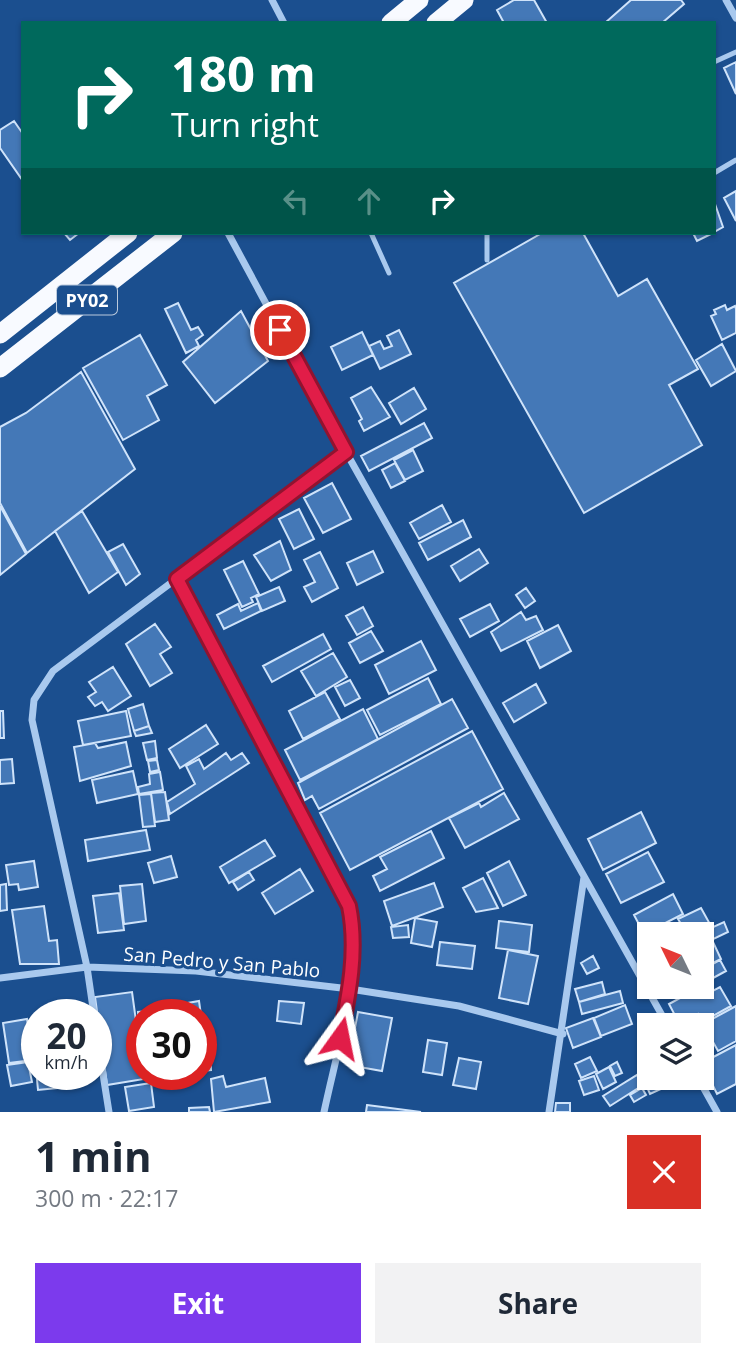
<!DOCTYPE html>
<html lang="en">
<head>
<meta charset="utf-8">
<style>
	:root { --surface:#fff; --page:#f2f2f3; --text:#1f2937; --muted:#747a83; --accent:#7c3aed }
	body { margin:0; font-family:"Open Sans",sans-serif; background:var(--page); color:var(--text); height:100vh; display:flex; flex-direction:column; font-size:26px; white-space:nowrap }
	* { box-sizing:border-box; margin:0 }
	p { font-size:23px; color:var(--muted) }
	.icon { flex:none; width:38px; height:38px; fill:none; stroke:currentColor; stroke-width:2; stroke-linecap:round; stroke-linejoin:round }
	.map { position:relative; height:1112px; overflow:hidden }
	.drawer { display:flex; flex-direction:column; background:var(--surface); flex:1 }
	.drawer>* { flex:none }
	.top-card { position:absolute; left:21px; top:21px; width:695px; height:214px; border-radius:0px; box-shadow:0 2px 5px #0004; background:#00695c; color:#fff; overflow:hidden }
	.needle { width:46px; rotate:313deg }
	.controls { position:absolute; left:637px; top:922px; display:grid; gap:14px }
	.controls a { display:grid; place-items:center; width:77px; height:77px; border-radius:0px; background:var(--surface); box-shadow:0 2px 5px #0004; font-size:35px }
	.speed { position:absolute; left:21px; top:999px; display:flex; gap:14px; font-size:35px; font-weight:700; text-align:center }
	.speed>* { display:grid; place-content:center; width:91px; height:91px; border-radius:50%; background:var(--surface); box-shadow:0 2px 5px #0004; line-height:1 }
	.speed small { font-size:18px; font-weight:400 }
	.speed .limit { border:10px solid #d22; background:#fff; color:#111 }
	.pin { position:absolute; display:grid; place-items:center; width:60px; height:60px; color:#fff; margin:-30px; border:4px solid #fff; border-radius:50%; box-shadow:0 2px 7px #0007 }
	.me { position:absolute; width:77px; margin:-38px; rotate:12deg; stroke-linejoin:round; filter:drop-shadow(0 0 5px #0008) }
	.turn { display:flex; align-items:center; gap:24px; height:147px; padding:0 35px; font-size:32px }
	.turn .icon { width:91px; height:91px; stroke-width:2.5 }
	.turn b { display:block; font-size:49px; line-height:60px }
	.lanes { display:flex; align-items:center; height:66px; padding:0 35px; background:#0003; justify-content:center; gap:35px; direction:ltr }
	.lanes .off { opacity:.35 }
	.round { display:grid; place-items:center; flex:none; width:74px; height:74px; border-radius:0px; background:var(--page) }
	.head { display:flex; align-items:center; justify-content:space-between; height:119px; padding:0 35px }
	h1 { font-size:42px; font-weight:700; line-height:52px }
	.button { display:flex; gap:14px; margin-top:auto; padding:14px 35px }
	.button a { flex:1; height:80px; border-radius:0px; background:var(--accent); color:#fff; font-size:28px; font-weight:700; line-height:80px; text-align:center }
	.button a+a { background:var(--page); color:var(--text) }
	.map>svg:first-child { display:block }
</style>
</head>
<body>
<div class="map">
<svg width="736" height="1112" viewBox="0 0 736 1112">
	<rect width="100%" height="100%" fill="#1b4f8f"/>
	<path fill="#4478b7" stroke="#cfe3fa" stroke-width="2" d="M514,0h20l13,23h-43l-7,-13z
		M631,0h50l3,4 -22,19h-57z
		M736,62v32l-12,-26z
		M14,121l9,13v47l-23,-33v-18z
		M736,191v30l-12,-23z
		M715,204l8,23 -9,5v-27z
		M64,233h15l-9,7z
		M542,233h41l35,63 29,-17 51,90 -29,16 33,60 -118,68 -130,-230z
		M693,233h20l-16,8z
		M178,303l13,27 7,-3 5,8 -7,5 3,6 -13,7 -21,-44z
		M725,305l2,5 8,-4 1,3v24l-14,7 -11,-24 5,-2 -2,-4z
		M241,311l27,50 -53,42 -32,-41z
		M399,330l12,24 -31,15 -11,-23 11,-5 4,8 8,-3 -5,-10z
		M362,332l11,23 -31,15 -11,-23z
		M140,335l27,50 -20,11 12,24 -36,20 -40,-72z
		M722,344l14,27 -25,15 -15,-26z
		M81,372l54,97 -108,84 -27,-50v-76l26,-14z
		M81,372l54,97 -108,84 -27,-50v-76l26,-14z
		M371,387l19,30 -26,14 -5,-10 3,-2 -11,-21z
		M414,388l12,21 -25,15 -12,-21z
		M424,423l8,15 -63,33 -8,-15z
		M413,450l10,21 -18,9 -11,-20z
		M395,463l10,18 -14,7 -9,-18z
		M332,483l19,36 -28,14 -19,-35z
		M442,505l9,17 -32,17 -9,-16z
		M0,506l26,48 -26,21z
		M299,509l15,30 -20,10 -15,-30z
		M82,511l36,61 -29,21 -34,-62z
		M463,520l8,17 -43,23 -9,-17z
		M280,541l11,29 -20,11 -17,-26z
		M123,544l17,30 -14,11 -18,-33z
		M479,549l9,14 -28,18 -9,-15z
		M373,551l10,21 -26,13 -10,-22z
		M320,552l18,36 -26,14 -8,-15 11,-5 -11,-22z
		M243,561l16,33 -8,4 2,4 -11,5 -18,-37z
		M279,587l6,14 -23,10 -6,-14z
		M526,588l9,13 -10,7 -9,-13z
		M258,603l3,8 -37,18 -7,-14 21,-11 3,7z
		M490,604l9,17 -29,16 -10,-18z
		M363,607l10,19 -16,9 -11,-19z
		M521,612l5,8 10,-4 7,14 -42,21 -10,-19z
		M155,624l16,23 -11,7 12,19 -22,13 -24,-42z
		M558,625l13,26 -31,17 -13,-27z
		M371,631l12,20 -23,12 -11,-20z
		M323,634l8,15 -59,33 -9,-16z
		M421,641l15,29 -47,24 -14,-29z
		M333,653l14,24 -31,19 -15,-25z
		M113,667l18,29 -23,15 -6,-9 -7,4 -7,-9 8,-5 -7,-10z
		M428,678l13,26 -61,31 -13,-25z
		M350,680l10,18 -15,8 -10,-19z
		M536,684l10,19 -32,19 -11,-19z
		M325,692l15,27 -37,20 -14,-28z
		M452,699l16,29 -149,81 -7,-13 -7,4 -7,-17z
		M143,704l6,22 -15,5 -6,-22z
		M363,709l15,30 -78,41 -15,-30z
		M0,711h3l1,27h-4z
		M126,711l5,25 -48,9 -5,-24z
		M206,725l12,19 -38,24 -11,-19z
		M149,726l3,7 -16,3 -2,-5z
		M472,731l31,58 -153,81 -30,-57z
		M155,741l2,17 -10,2 -4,-17z
		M126,742l5,24 -51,15 -6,-34 21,-4 3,5z
		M226,753l5,7 11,-7 7,10 -79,51 -3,-12 28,-18 -9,-18 13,-7 5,10z
		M12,759l2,24 -14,1v-24z
		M157,760l2,10 -9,2 -2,-11z
		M133,771l5,23 -41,9 -5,-23z
		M160,772l3,18 -24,4 -1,-7 12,-3 -1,-10z
		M165,792l4,28 -14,2 -4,-29z
		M504,793l15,26 -54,29 -16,-30 30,-15 2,4z
		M151,794l4,32 -12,1 -4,-32z
		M641,812l15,31 -53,27 -15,-31z
		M146,830l4,20 -62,11 -3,-21z
		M431,831l13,27 -64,33 -7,-15 14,-7 -7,-12z
		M265,840l10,16 -46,27 -9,-16z
		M648,852l16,30 -43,21 -15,-29z
		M171,856l6,21 -23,6 -6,-20z
		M34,861l4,26 -19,3 -1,-6 -9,1 -3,-20z
		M509,861l17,34 -23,11 -16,-33z
		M300,869l13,22 -38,23 -13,-21z
		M249,872l5,8 -16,10 -5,-8z
		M483,878l15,30 -22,4 -13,-24z
		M434,883l9,24 -51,19 -8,-25z
		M6,884l1,26 -7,1v-26z
		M142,884l4,37 -22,3 -4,-38z
		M119,893l5,37 -26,3 -5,-37z
		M673,894l10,20 -39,20 -10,-19z
		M44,906l5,35 8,-1 2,24h-39l-8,-54z
		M701,908l10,18 -15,8h-9l-9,-15z
		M415,918l22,4 -5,25 -21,-4z
		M499,921l33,4 -3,27 -33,-4z
		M724,922l4,10 -23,11 -5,-10z
		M408,925l1,12 -16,1 -2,-11z
		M702,940l3,5 8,-3 8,17 -16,8 -3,-7z
		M440,942l35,4 -3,23 -35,-4z
		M508,950l30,6 -10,48 -29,-6z
		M593,956l6,12 -12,6 -6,-11z
		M720,960l6,11 -24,13v-20l2,5z
		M602,982l3,12 -26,8 -4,-13z
		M702,986l5,8 13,-7 11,19 -29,16 -4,-8 -18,11 -11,-21z
		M620,991l3,12 -41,11 -3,-12z
		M132,992l12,87 -37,6 -12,-88z
		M199,1001l2,14h-29l-2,-9z
		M279,1001l25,2 -3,21 -24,-3z
		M625,1005l7,19 -31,12 -7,-18z
		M736,1006v35l-18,10 -15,-27z
		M163,1010l1,5h-22l-2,37 -2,-40z
		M358,1012l34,6 -10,53 -34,-6z
		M593,1018l8,19 -28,11 -7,-20z
		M27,1019l6,41 -24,3 -6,-40z
		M209,1037l2,10 -10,1v-10z
		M428,1040l19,3 -5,32 -19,-3z
		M736,1045v39l-19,10 -15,-31z
		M210,1049l1,21 -10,1v-21z
		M590,1057l7,14 -16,7 -6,-14z
		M459,1058l22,4 -5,27 -23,-4z
		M28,1062l4,20 -21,4 -4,-21z
		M617,1062l5,11 -7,3 -5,-10z
		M609,1067l7,15 -13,7 -7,-15z
		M36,1069l1,5h19l1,14 -19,2z
		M637,1075l6,10 -33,21 -7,-10z
		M223,1076l3,11 39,-9 5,24 -56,10 -3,-33z
		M594,1076l5,14 -15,5 -5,-14z
		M658,1079l5,9 -13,6 -4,-9z
		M151,1083l3,24 -25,4 -4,-24z
		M642,1088l4,7 -12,7 -4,-7z
		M556,1103h14v9h-15z
		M367,1105l54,7h-55z
		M209,1107l1,5h-21v-4z"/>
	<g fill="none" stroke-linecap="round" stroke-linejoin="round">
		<path stroke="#a9c9ee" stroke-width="5" d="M714,62l22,-10
			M714,173l22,-13
			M371,233l18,40
			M487,233v27"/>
		<path stroke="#a9c9ee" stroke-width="7" d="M272,0l12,23
			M726,0l10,18
			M228,233l118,219 322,574
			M177,579l172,327c13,67 -11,140 -25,206
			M0,978l87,-11 109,4 154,18 109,17 104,28
			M94,1015l-7,-48 -55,-247 2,-20 19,-29 293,-219
			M96,1030l13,82
			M698,1078l19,34
			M549,1112l35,-235"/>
		<path stroke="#f8faff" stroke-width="19" d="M391,23l28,-23
			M436,23l28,-23
			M0,334l128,-101
			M0,368l173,-135"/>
	</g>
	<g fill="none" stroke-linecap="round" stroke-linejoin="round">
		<defs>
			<path id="route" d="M280,330l66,122 -169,127 172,327c9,44 0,88 -9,132"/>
		</defs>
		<use href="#route" stroke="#92132f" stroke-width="18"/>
		<use href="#route" stroke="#e11d48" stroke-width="12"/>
	</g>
	<g text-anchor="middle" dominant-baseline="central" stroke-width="6" stroke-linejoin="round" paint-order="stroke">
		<rect fill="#1b4f8f" stroke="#bbcadd" stroke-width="2" x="57" y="285.5" width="60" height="29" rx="5"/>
		<g font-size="18" font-weight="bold" fill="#fff">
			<text x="87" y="300">PY02</text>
		</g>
		<g font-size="19" fill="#fff" stroke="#1b4f8f">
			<text transform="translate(222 962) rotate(5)">San Pedro y San Pablo</text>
		</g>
	</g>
</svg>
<div class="controls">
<a><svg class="needle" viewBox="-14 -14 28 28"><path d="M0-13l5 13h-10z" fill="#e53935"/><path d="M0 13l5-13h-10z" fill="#747a83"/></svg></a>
<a><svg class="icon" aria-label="layers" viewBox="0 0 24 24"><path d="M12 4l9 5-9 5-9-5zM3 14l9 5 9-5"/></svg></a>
</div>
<div class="speed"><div>20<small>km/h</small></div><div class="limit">30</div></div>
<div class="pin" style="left:280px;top:330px;background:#d93025"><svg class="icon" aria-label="arrive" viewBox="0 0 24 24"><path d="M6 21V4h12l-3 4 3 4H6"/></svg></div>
<svg class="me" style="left:340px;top:1038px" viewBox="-20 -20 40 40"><path d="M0-17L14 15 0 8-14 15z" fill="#e11d48" stroke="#fff" stroke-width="4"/></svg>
<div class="top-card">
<div class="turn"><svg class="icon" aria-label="right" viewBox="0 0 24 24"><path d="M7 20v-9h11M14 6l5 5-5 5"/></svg><div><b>180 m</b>Turn right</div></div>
<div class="lanes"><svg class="icon off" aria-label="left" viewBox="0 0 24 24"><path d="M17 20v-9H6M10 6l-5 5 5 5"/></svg><svg class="icon off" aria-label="ahead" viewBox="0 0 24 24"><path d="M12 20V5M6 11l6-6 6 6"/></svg><svg class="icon" aria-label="right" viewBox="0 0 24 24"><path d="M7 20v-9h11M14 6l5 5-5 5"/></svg></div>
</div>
</div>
<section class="drawer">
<div class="head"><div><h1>1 min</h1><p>300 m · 22:17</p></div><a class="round" style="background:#d93025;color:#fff"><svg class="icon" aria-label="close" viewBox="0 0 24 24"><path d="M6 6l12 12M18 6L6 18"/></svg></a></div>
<div class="button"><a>Exit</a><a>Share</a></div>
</section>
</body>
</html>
